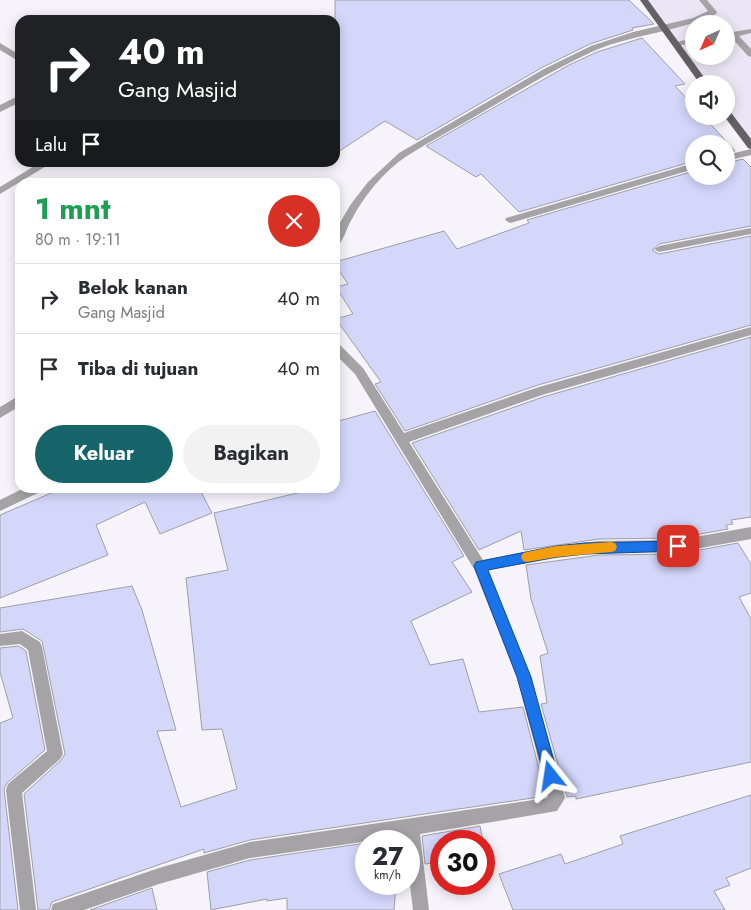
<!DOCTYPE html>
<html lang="id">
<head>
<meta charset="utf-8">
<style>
	:root { --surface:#fff; --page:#f2f2f3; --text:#2b2b33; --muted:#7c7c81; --line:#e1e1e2; --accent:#146469 }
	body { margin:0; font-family:Jost,sans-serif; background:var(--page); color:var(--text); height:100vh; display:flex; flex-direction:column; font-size:19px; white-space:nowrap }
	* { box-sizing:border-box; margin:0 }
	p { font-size:16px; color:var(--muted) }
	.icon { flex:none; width:28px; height:28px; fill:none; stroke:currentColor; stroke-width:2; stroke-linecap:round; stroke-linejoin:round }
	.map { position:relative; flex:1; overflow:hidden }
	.sheet { position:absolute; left:15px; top:178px; width:325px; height:315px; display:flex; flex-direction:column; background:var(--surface); border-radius:15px; box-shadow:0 2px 12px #0003 }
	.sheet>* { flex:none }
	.banner { position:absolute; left:15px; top:15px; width:325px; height:152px; border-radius:15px; box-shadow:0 2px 12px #0003; background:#202124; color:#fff; overflow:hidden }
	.needle { width:32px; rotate:225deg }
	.buttons { position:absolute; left:685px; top:15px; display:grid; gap:10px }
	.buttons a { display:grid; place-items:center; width:50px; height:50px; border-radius:50%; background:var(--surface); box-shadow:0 2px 12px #0003; font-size:25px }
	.speed { position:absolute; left:355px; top:830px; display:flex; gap:10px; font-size:25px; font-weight:700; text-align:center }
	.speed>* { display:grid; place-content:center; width:65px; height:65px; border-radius:50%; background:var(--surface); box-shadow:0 2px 12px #0003; line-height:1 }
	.speed small { font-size:12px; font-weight:400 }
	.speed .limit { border:8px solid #d22; background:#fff; color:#111 }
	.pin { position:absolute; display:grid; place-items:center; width:42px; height:42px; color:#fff; margin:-21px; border-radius:10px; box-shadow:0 2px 8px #0006 }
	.me { position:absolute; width:55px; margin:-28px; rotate:345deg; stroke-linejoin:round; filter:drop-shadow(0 0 4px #0008) }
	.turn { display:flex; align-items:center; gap:18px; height:105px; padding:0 20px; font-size:22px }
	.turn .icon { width:65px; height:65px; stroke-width:2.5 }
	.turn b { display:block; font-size:35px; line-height:42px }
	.then { display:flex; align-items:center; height:48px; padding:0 20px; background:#0003; gap:10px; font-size:19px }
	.round { display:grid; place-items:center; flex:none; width:52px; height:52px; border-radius:26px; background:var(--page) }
	.head { display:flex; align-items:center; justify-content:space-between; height:85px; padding:0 20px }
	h1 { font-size:30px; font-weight:700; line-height:38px; color:#1e9e55 }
	.primary-button { display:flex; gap:10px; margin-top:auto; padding:10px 20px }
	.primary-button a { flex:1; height:58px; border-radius:30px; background:var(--accent); color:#fff; font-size:20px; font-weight:700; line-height:58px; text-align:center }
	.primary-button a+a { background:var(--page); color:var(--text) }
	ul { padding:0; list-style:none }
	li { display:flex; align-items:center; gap:15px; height:70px; padding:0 20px; border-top:1px solid var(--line) }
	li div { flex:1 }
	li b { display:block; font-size:19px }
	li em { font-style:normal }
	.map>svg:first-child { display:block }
</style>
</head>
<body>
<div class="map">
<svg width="751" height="910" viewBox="0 0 751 910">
	<rect width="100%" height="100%" fill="#f6f3fb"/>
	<path fill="#ebe6f5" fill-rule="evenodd" d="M644,0h107v146l-25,-34v-28h-21zM694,24h32v32h-32z"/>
	<path fill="#d4d6fa" stroke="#9e9fa6" d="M335,0h294l25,24 -22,4 1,2 -43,14 -47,23 -126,73 -32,-19 -50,33z
		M642,38l43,46 -10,2 19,20v10h9l32,35 -9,2v-9h-32v17l-175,51 -38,-38 -5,3 -50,-31 143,-81 28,-13z
		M743,159l8,8v59l-92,18 -7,6 7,4 92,-18v89l-213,60 -133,46 -30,-47 6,-2 -45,-63 17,-5 -17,-27 12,-3 -13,-19v-3l109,-31 13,18 72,-26 -2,-3 167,-49v5h32v-13z
		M751,337v180l-20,3 2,4 -7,1 2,4 -50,9 -79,1 -75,11 -3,-19 -42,19 -67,-107 131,-46z
		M375,411l89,145 -12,6 20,30 -61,29 19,44 33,-6 16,53 44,-5 23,89 -296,44 -46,13v-4l-152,53 -3,8h-11l-14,-116 37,-34 4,-6 -23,-113 -19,-12 -23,3v-24l132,-22 10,24 34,120 -19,1 24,76 56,-18 -15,-60 -20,1 -16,-152 42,-8 -14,-57 104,-25h17v-66z
		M63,488h136l13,25 -52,21 -15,-32 -49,23 12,30 -108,43v-83z
		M738,543l13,21v29l-12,4 12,22v143l-175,37v-3l-9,1 -26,-93 6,-1 -7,-47 8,-3 -17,-54 -5,-34 73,-10 79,-1z
		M19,646l7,5 19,99 -38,33 -3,6 14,121h-18v-187l13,-5 -13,-46v-24z
		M751,795v73l-25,10 4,7 -16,6 11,19h-212l-14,-36 62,-20 4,10 58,-20 -3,-8z
		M480,826l3,15h-42v21l-16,2 -3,-28z
		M366,843v41h30l-2,26h-107v-12l-20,3v-2l-56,11 -4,-38 43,-12z
		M152,888l5,22h-67z"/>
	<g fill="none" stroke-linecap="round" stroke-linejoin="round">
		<path fill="#a5a3a5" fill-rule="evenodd" d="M699,0h8l10,12 -1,2c-38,18 -81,20 -120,36 -38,17 -74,39 -110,60 -27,16 -54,30 -79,46 -23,15 -43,40 -55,63 -5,7 -9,26 -17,28v-16l16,-27 17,-22 31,-29 145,-84 47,-23 42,-14 60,-14 15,-7z
			M751,29v4l-12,3 12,13v8l-3,-1 -17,-19h-5v-4z
			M694,38v5l-18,3 -4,-3z
			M0,43l20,12v7l-20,-12z
			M20,95v7l-20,10v-7z
			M751,149v6l-25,6v-6z
			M41,162h12l-53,32v-7z
			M694,163v6l-180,53 -4,1 -5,-3 1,-2z
			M751,228v6l-92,18 -5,-3 5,-3z
			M751,327v8l-209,60 -133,47 74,118 73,-14 43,-5 79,-1 73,-13v12l-73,13 -79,1 -43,5 -68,12 43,107 34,121 -8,13 -137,23 9,76h-16l-4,-33v-36h-4l-1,-5 -154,22 -91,26 -75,26h-33l2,-6 6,-2 100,-34 91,-26 297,-44 1,-2 -31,-119 -43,-108 -119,-195 -20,-20v-11l4,1 24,24 41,65 135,-46z
			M20,395v11l-20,12v-11z
			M24,488h17l-1,4 -40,19v-11z
			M22,631l18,11 2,5 21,107 -3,5 -38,34 14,117h-16l-14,-120 2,-6 39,-33 -19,-101 -8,-6 -20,2v-12z"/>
		<path fill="#646064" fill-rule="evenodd" d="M640,0h8l61,84h-9z
			M726,109l3,1 22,29v10l-3,-1 -24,-32h2z"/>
	</g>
	<path fill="#1a73e8" stroke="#114b97" d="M678,541l5,1 1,4 -1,4 -5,1 -93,3 -29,3 -68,13 43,107 27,99 -2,5 -5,2 -5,-2 -29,-104 -43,-111 2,-4 80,-16 29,-3z"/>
	<path fill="#f59e0b" d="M611,542l4,1 2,4 -2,4 -4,1 -55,5 -29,5 -4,-1 -2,-4 2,-4 4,-1 29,-6z"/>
</svg>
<div class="buttons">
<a><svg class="needle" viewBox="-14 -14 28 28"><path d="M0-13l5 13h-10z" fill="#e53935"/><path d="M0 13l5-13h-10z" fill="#7c7c81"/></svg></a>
<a><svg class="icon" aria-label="sound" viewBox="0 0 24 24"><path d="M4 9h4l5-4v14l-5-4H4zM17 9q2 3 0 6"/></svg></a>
<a><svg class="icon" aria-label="search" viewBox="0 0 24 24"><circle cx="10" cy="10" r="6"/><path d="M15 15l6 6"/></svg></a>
</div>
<div class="speed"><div>27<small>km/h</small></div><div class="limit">30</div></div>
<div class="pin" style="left:678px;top:546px;background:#d93025"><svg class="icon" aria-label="arrive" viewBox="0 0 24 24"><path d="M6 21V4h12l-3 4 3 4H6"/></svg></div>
<svg class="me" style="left:551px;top:776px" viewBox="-20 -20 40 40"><path d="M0-17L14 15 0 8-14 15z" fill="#1a73e8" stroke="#fff" stroke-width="4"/></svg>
<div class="banner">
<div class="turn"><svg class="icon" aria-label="right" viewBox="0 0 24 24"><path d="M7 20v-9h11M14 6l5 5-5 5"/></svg><div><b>40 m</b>Gang Masjid</div></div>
<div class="then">Lalu<svg class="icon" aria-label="arrive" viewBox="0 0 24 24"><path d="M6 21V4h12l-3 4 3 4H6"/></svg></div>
</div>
<section class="sheet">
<div class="head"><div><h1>1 mnt</h1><p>80 m · 19:11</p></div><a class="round" style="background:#d93025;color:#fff"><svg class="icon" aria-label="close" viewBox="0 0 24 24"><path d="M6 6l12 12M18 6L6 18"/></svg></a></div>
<ul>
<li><svg class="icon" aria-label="right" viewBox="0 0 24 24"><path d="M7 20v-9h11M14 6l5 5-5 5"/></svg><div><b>Belok kanan</b><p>Gang Masjid</p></div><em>40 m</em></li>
<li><svg class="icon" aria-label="arrive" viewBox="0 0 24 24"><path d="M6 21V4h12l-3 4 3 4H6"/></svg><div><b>Tiba di tujuan</b></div><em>40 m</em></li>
</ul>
<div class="primary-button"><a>Keluar</a><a>Bagikan</a></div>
</section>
</div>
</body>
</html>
